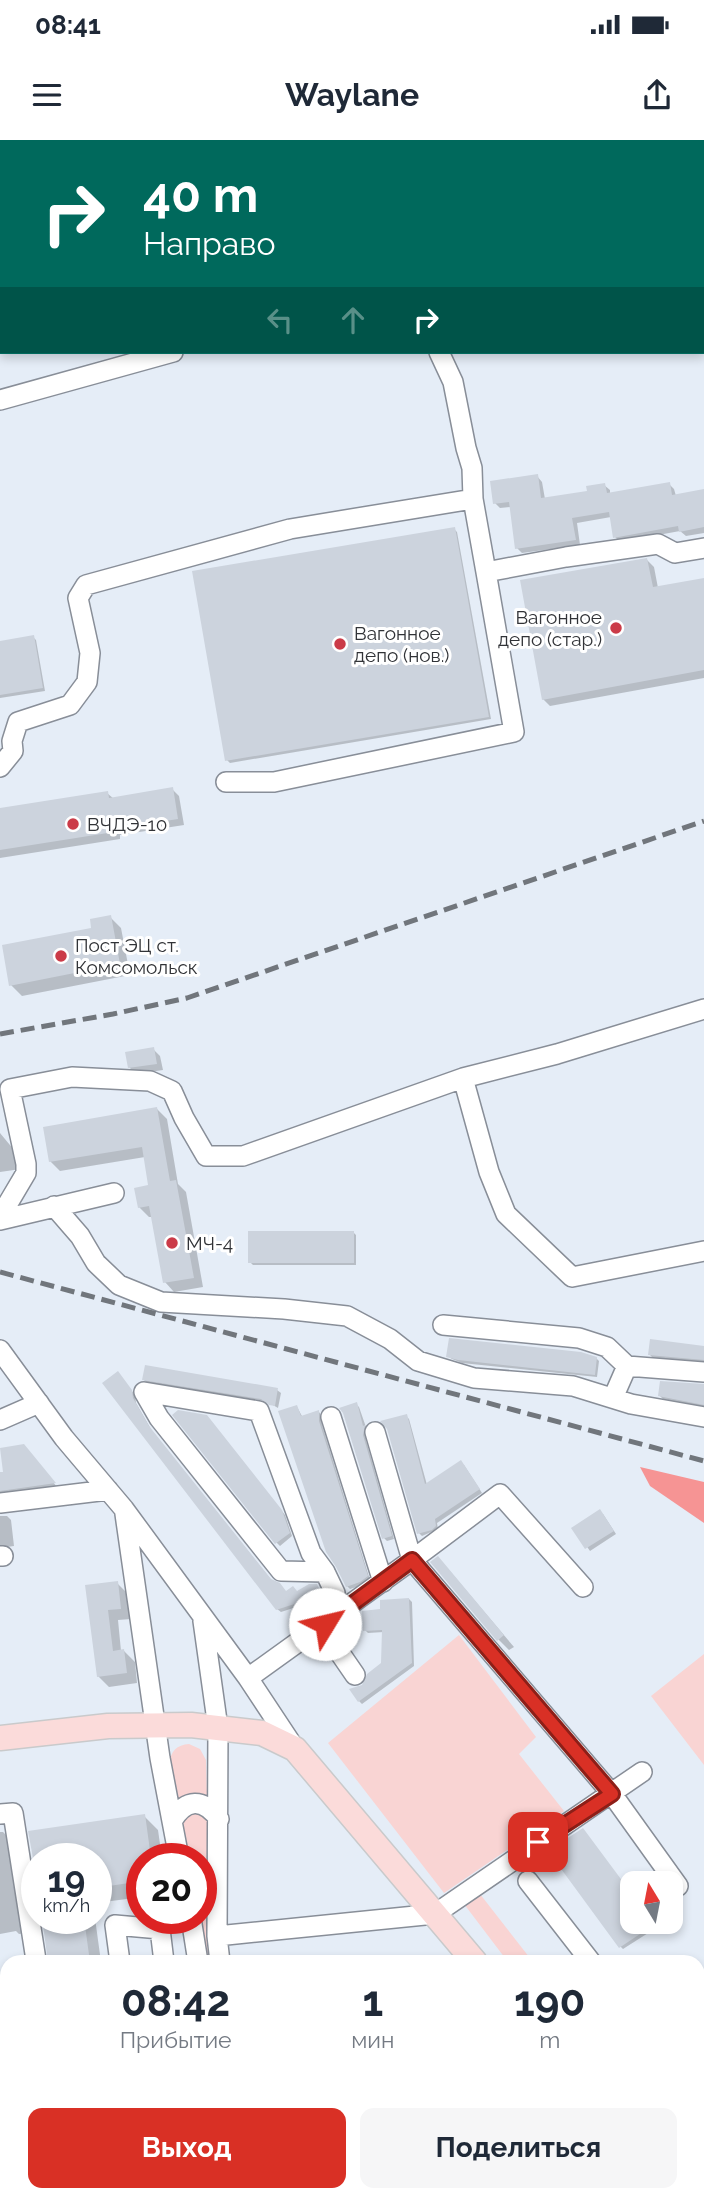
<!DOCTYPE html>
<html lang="ru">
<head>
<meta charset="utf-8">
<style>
	:root { --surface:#fff; --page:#f6f6f7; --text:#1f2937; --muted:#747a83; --accent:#d93025 }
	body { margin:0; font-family:Raleway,sans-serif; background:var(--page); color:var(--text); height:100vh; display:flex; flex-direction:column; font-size:26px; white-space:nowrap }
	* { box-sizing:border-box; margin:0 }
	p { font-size:23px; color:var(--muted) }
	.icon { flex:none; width:38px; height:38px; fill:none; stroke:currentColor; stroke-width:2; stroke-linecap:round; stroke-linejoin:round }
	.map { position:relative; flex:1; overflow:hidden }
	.sheet { position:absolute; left:0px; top:1815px; width:705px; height:247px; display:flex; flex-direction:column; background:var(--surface); border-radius:21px 21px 0 0; box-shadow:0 4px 10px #0003 }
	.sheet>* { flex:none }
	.hud { position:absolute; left:0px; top:0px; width:705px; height:214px; box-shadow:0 4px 10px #0003; background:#00695c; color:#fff; overflow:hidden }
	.needle { width:46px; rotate:350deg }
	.buttons { position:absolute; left:620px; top:1731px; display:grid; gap:14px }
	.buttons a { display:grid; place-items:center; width:63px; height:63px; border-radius:14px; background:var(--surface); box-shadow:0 4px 10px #0003; font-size:35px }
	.speed { position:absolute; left:21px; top:1703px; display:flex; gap:14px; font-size:35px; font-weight:700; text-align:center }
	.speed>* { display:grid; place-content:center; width:91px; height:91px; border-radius:50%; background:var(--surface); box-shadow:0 4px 10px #0003; line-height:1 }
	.speed small { font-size:18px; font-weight:400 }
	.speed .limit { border:10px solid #d22; background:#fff; color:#111 }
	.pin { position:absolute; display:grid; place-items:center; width:60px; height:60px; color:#fff; margin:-30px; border-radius:14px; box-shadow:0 4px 10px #0006 }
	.me { position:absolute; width:77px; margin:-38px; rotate:54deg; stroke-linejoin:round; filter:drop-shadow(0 0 5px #0008) }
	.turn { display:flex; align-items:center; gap:24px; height:147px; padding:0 28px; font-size:32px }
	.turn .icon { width:91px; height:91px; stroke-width:2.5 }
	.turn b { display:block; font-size:49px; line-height:60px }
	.lanes { display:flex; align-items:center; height:66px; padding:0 28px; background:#0003; justify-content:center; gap:35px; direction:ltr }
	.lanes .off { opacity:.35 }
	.eta { display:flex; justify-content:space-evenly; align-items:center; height:119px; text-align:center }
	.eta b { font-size:42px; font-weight:700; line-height:49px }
	.action { display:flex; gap:14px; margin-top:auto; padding:14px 28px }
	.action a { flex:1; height:80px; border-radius:14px; background:var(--accent); color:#fff; font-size:28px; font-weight:700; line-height:80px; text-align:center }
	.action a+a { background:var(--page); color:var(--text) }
	.status { display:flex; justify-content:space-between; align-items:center; height:49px; padding:0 35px; background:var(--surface); direction:ltr }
	.status svg { height:19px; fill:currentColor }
	header { display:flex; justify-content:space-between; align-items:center; height:91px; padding:0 28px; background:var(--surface); font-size:32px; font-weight:700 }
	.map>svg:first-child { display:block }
</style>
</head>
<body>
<div class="status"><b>08:41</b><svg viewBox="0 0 49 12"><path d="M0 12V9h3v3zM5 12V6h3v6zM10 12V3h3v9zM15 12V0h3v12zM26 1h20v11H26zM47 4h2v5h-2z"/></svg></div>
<header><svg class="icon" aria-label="menu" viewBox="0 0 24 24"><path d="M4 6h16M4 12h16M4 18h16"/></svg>Waylane<svg class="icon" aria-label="share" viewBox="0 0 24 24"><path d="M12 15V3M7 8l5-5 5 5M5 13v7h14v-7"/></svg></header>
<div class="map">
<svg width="704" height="2060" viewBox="0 0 704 2060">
	<rect width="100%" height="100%" fill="#e5edf7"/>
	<path fill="#f9d4d3" d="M459,1495l77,102 -17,17 45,57 -120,82 -116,-150z
		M704,1514v111l-53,-69z
		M189,1604l11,5 6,11 5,177 3,25h-10l-6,-44h3v-60h-14l-17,-94c0,-13 7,-19 19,-20z
		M480,1754l53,68h-25l-44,-58z
		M698,1878h6v80l-6,5z
		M0,1951h4l3,2v101l22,1 1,5h-30z
		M704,1982v78h-9l-5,-5 8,-1v-67z"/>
	<path fill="#f69494" d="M640,1327l64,15v41l-54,-37z"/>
	<path fill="#0003" d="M215,0h133v2h-142z
		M537,336l5,6 3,17 44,-6 15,-8 6,5v4l59,-10 5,5 2,7 28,-5v42l-18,3 -6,-5 -60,11 -5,-5 -4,-20 -34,6 3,22 -58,8 -5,-5 -6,-41 -11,1 -5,-5z
		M454,389l3,3 34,187 -261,44 -3,-3z
		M647,420l7,7 4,21 46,-9v99l-154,28 -7,-7z
		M33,497l3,3 9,51 -45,7v-55z
		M172,649l7,7 5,29 -64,10v4l-120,19v-48l107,-17 7,6z
		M110,777l11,11 9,47 -108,21 -11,-11z
		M153,909l7,7 3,14 -27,4 -7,-7z
		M157,969l10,10 11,65 8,8 17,95 -29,5 -9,-10 -12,-65h-4l-10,-10 11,-21 -5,-29 -85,14 -10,-10z
		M0,993l19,23 2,13 -21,3z
		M353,1092l3,3v30h-103l-3,-3z
		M704,1208v14l-51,-4 -3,-3z
		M448,1216l148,2 3,3 -2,16 -135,-14 -10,-4z
		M121,1237l14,18 1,8 16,28 120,150 14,11 12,1 18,-7 8,12 -43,14 -4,-3 -172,-226z
		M144,1240l133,10 4,3 -3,15 -12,-7 -119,-18z
		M704,1246v21l-41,-8 -3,-3z
		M356,1264l3,3 8,23 -1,10 28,99 -7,2 -3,-3z
		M297,1267l6,11 16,-6 2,3 1,10 48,155 -7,5 -13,4 -3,-3z
		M175,1275l35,5 75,95 7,21 -12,10 -3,-3z
		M406,1276l3,3 18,66 37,-20 18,28 -45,30 1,6 -16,7 -3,-3z
		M27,1310l30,37 -57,9v-22l5,-1z
		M603,1374l13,20 -26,17 -16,-23z
		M0,1376h7l4,4 3,26 -14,2z
		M448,1429l66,78 -5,3 -10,-10z
		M117,1443l11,11 3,25 -13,1 3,31h3l11,11 2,21 -28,4 -11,-11 -11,-90z
		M409,1459l3,3 2,64 -52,38 -3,-3 5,-15 19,-22 1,-32 -16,1 -3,-3 17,-19z
		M144,1676l14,14 4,28h-20v39l-46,6v-45h-59v18l-7,-44z
		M0,1692h3l26,26 9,74 -19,2 -3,-3 -16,3z
		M43,1778h52l6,44h-51z
		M632,1782h19l5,6 -33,21 -3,-3z
		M0,1854l7,7v36l-7,1z
		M72,2054h56l1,6h-57z"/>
	<path fill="#ccd3dd" d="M538,334l3,24 46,-7 -1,-5 19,-3 2,10 63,-11 2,13 32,-6v38l-25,5 -1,-6 -65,12 -4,-26 -37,6 4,22 -61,9 -6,-47 -16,2 -3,-23z
		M455,387l34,190 -264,44 -33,-190z
		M647,418l6,29 51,-9v92l-162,30 -22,-120z
		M34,495l9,53 -43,7v-54z
		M173,647l5,32 -64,10v3l-114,18v-42l108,-17 1,7z
		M111,775l9,49 -111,22 -7,-41 89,-17 -1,-9z
		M154,907l3,17 -29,4 -3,-16z
		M157,967l13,74 6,-1 18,98 -31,5 -14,-77 -11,2 -4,-20 14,-3 -6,-38 -93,15 -6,-35z
		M248,1091h106v32h-106z
		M449,1198l132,14 16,5 -2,18 -137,-15 -12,-3z
		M650,1199l54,7v14l-56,-5z
		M145,1225l133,23 -3,18 -6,-1 -8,-6 -119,-19z
		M118,1231l14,19 1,8 16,28 122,153 9,4 6,8 7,-5 4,5 12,-7h8l5,11 -46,15 -174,-227z
		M660,1241l44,3v21l-46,-9z
		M357,1262l6,24 2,-1 -2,10 29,101 -10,3 -39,-126 -4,-5z
		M297,1265l4,11 18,-6v11l49,155 -8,6 -14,5 -10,-20 -10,-15 -48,-141z
		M178,1270l29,5 75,95 8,23 -15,11 -103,-129z
		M407,1274l18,70 36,-24 19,29 -45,30 1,7 -4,4 -15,4 -30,-105 -7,-8z
		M24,1304l32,39 -56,8v-19h3l-3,-24z
		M600,1369l14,22 -29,18 -14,-21z
		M438,1416l66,79 -7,6 -67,-79z
		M118,1441l3,28 -13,1 5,41 11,-2 3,24 -30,4 -12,-92z
		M409,1458l3,65 -54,39 -9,-13 13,-4 5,-11 14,-11 1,-33 -19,1 -1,-20 18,-2v-9z
		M145,1674l6,44h-9v23l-46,7v-30h-63l-5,-27z
		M583,1688l49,66v28h26l-39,26 -71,-97z
		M42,1778h42l6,44h-42z"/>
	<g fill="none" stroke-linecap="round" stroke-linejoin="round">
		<defs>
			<path id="minor" d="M22,0v2
				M138,2l1,-2
				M439,212l14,30 13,66 6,20 1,31 13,73 80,-15 92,-13 17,9 29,-5
				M0,260l173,-48
				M0,627l13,-16 -1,-10 6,-19 52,-17 17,-23 3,-29 -12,-55 8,-13 204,-56 183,-30
				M226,642h48l240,-50 -28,-160
				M463,938l26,94 17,42 66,63 132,-26
				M54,1066l26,30 16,27 23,22 42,17 123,7 63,7 43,23 28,22 56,17 99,8 58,18 73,13
				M0,1077l26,-44v-9l-16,-75 62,-12 78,4 22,10 12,27 22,38h37l220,-78 94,-24 147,-45
				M0,1080l114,-27
				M443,1185l136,13 28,9 20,19
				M0,1210l64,88 60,71 124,169 47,71
				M613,1258l14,-32 77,6
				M331,1277l52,165
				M0,1280l39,-17
				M0,1363l108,-13
				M125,1374l35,244 19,100
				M0,1416h3
				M325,1432l-44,-1 -122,-153 -15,-26 115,19 52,142 14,19 10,21 -10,31
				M583,1447l-83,-93 -88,66 200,234 66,92
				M203,1481l15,107 -1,208 3,26
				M322,1487l33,48
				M248,1538l164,-118 -37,-128
				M0,1674l13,-1 23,147
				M172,1681c14,-23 31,-23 47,-2
				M528,1741l63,81
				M191,1778l7,44
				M217,1796l218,-22 207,-142
				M120,1822l-5,-37 45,4 4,33
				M224,2054l1,6
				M258,2060l48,-6"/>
			<path id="major" d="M0,1598l108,-12 83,-1 71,8 33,16 180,213
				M698,1868h6
				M698,1975l6,-5
				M669,2054l5,6"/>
		</defs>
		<use href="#minor" stroke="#888e98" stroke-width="22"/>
		<use href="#major" stroke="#c9cacb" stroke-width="27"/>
		<path stroke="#a0a6ad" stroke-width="3.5" stroke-dasharray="5 5" stroke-linecap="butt" d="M197,2054l1,6
			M612,2054l5,6"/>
		<use href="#minor" stroke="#fff" stroke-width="19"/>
		<use href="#major" stroke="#fbdbda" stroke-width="24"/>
		<path stroke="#71767c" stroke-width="2" d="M698,1889l6,-4
			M698,1902l6,-4
			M643,2054l4,6
			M681,2054l4,6"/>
		<path stroke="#71767c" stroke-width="5" stroke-dasharray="14 7" stroke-linecap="butt" d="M0,894l113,-20 74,-16 517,-177
			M0,1132l704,189"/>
	</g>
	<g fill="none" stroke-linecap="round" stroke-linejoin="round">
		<defs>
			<path id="route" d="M325,1484l87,-64 200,234 -74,48"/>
		</defs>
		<use href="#route" stroke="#8d1f18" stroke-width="18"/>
		<use href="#route" stroke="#d93025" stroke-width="12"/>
	</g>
	<g fill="#cb3b48" stroke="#fff" stroke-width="2.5">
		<circle cx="616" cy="488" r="7"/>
		<circle cx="340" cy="504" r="7"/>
		<circle cx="73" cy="684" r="7"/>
		<circle cx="61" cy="816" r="7"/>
		<circle cx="172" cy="1103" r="7"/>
	</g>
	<g text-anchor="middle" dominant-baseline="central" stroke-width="6" stroke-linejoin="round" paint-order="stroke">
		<g font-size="19" fill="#313337" stroke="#fff" text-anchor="start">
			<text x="602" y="477" text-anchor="end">Вагонное<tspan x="602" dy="22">депо (стар.)</tspan></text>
			<text x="354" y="493">Вагонное<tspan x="354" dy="22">депо (нов.)</tspan></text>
			<text x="87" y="684">ВЧДЭ-10</text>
			<text x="75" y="805">Пост ЭЦ ст.<tspan x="75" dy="22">Комсомольск</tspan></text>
			<text x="186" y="1103">МЧ-4</text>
		</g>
	</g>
</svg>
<div class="buttons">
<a><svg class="needle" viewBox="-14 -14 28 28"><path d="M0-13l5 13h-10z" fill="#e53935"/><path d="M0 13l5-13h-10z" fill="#747a83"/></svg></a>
</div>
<div class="speed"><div>19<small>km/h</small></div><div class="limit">20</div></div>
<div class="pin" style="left:538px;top:1702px;background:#d93025"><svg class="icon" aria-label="arrive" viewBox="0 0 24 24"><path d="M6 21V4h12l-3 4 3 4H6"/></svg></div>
<svg class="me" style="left:325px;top:1484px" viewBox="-20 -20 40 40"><circle r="19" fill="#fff"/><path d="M0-13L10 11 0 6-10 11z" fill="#d93025"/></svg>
<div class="hud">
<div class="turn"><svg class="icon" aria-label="right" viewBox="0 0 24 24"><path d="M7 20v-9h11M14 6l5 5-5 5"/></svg><div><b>40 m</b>Направо</div></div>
<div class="lanes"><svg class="icon off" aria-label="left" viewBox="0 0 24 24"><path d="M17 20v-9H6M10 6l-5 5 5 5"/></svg><svg class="icon off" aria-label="ahead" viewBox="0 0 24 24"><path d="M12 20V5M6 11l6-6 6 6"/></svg><svg class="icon" aria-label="right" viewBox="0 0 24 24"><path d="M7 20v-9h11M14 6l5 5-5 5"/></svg></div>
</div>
<section class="sheet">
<div class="eta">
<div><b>08:42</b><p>Прибытие</p></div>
<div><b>1</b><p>мин</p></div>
<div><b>190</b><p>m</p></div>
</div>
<div class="action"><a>Выход</a><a>Поделиться</a></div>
</section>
</div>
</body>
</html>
